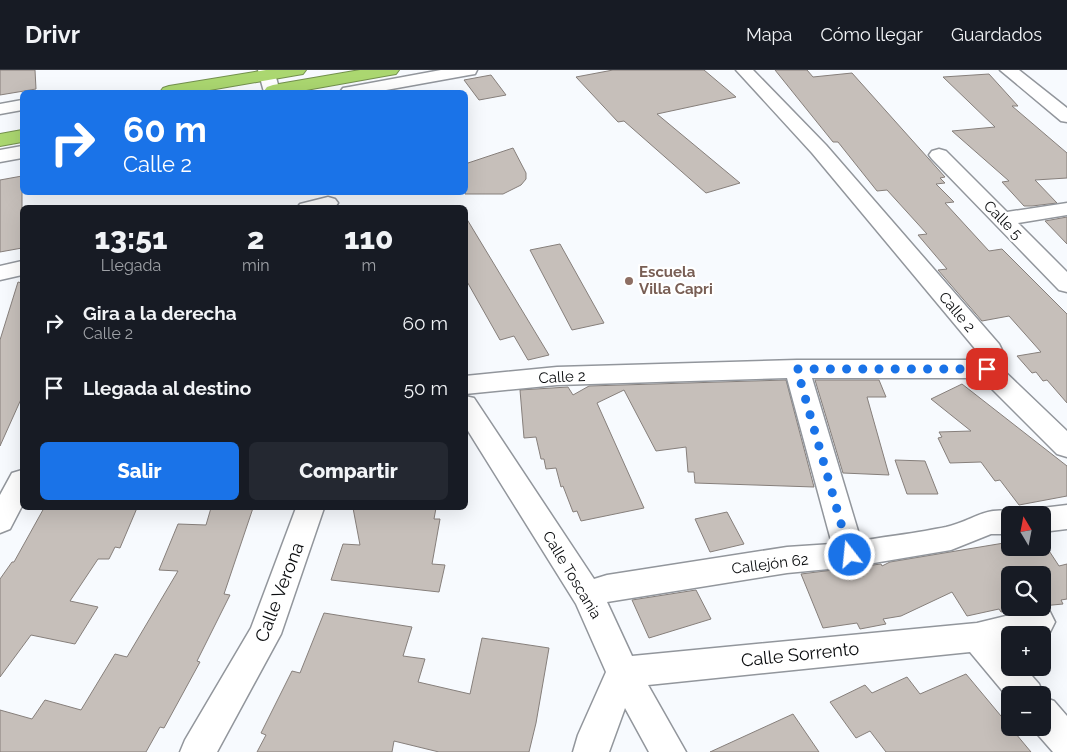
<!DOCTYPE html>
<html lang="es">
<head>
<meta charset="utf-8">
<style>
	:root { --surface:#171b24; --page:#242831; --text:#f1f3f6; --muted:#9ea1a6; --line:#363941; --accent:#1a73e8 }
	body { margin:0; font-family:Raleway,sans-serif; background:var(--page); color:var(--text); height:100vh; display:flex; flex-direction:column; font-size:19px; white-space:nowrap }
	* { box-sizing:border-box; margin:0 }
	p { font-size:16px; color:var(--muted) }
	.icon { flex:none; width:28px; height:28px; fill:none; stroke:currentColor; stroke-width:2; stroke-linecap:round; stroke-linejoin:round }
	.map { position:relative; flex:1; overflow:hidden }
	.details { position:absolute; left:20px; top:135px; width:448px; height:305px; display:flex; flex-direction:column; background:var(--surface); border-radius:8px; box-shadow:0 5px 20px #0002 }
	.details>* { flex:none }
	.top-card { position:absolute; left:20px; top:20px; width:448px; height:105px; border-radius:8px; box-shadow:0 5px 20px #0002; background:#1a73e8; color:#fff; overflow:hidden }
	.needle { width:32px; rotate:350deg }
	.tools { position:absolute; left:1001px; top:436px; display:grid; gap:10px }
	.tools a { display:grid; place-items:center; width:50px; height:50px; border-radius:8px; background:var(--surface); box-shadow:0 5px 20px #0002; font-size:25px }
	.pin { position:absolute; display:grid; place-items:center; width:42px; height:42px; color:#fff; margin:-21px; border-radius:10px; box-shadow:0 2px 8px #0006 }
	.me { position:absolute; width:55px; margin:-28px; rotate:344deg; stroke-linejoin:round; filter:drop-shadow(0 0 4px #0008) }
	.turn { display:flex; align-items:center; gap:18px; height:105px; padding:0 20px; font-size:22px }
	.turn .icon { width:65px; height:65px; stroke-width:2.5 }
	.turn b { display:block; font-size:35px; line-height:42px }
	.eta { display:flex; justify-content:space-evenly; align-items:center; height:85px; text-align:center }
	.eta b { font-size:30px; font-weight:800; line-height:35px }
	.button { display:flex; gap:10px; margin-top:auto; padding:10px 20px }
	.button a { flex:1; height:58px; border-radius:8px; background:var(--accent); color:#fff; font-size:20px; font-weight:800; line-height:58px; text-align:center }
	.button a+a { background:var(--page); color:var(--text) }
	ul { padding:0; list-style:none }
	li { display:flex; align-items:center; gap:15px; height:65px; padding:0 20px }
	li div { flex:1 }
	li b { display:block; font-size:19px }
	li em { font-style:normal }
	header { display:flex; align-items:center; gap:30px; box-sizing:border-box; height:70px; padding:0 25px; background:var(--surface); border-bottom:1px solid var(--line) }
	header strong { font-size:24px }
	nav { display:flex; gap:28px; margin-inline-start:auto; font-size:18px }
	.map>svg:first-child { display:block }
</style>
</head>
<body>
<header>
<strong>Drivr</strong>
<nav><a>Mapa</a><a>Cómo llegar</a><a>Guardados</a></nav>
</header>
<div class="map">
<svg width="1067" height="682" viewBox="0 0 1067 682">
	<rect width="100%" height="100%" fill="#f7fafe"/>
	<path fill="#c6bfba" stroke="#867f7b" d="M0,0h35l1,19 -36,6z
		M613,0h91l32,27 -79,17 83,69 -34,10 -82,-72 -6,1 -42,-45z
		M775,0h32l6,7 39,-4 93,104 -5,1 5,5 -9,1 18,18 -9,1 44,48 13,-2 65,65v89l-20,-23 -4,1 -7,-9 -4,1 -15,-17 24,-4 -32,-36 -27,5 -44,-51 9,-1 -29,-34 9,-1 -40,-44 -10,1 -39,-49h-5z
		M989,4l29,32h-6l55,47v25l-32,2 22,23 -25,3h-8l-22,-24 7,-1 -57,-50 43,-4 -52,-50z
		M491,5l15,20 -27,5 -15,-20z
		M513,78l13,25v6l-5,6 -18,9h-38v-30z
		M22,106v72l-22,4v-72z
		M465,146l84,139 -21,5 -14,-24 -14,4 -35,-62z
		M1067,147v27l-22,-23z
		M560,174l44,79 -32,7 -42,-80z
		M18,212l4,1v114l-22,49v-106z
		M786,310l28,107 -119,-4 -1,-11h-6l-2,-25 -30,4 -32,-61 -27,13 47,105 -63,13 -4,-10 -4,1 -10,-26 -2,1 -5,-19 -10,1 -2,-10h-3l-5,-22 -12,1 -4,-48 48,-3 5,8 16,-9z
		M815,310h64l7,17h-19l22,78 -46,-2z
		M962,314l105,82v30l-48,9 -19,-25 -5,1 -14,-19 -31,1 -12,-25 4,-1 -3,-5 32,-1 -40,-32z
		M895,390l30,1 13,33h-31z
		M44,438h93l-17,40 -5,-1 -6,12h-11l-28,42 28,6 -23,37 -44,-9 -31,42v-98l12,-17h2z
		M211,438h42l-29,86 6,1 -33,66 3,1 -36,66 -4,-1 -14,25h-146v-42l32,9 13,-19 36,10 34,-56 12,3 51,-86 -19,-1 19,-46 28,1z
		M353,438h83l-2,11h6l-8,45 13,1 -6,27 -108,-12 12,-36 17,1z
		M727,442l17,32 -34,8 -15,-33z
		M1042,470l17,26 8,-2v35l-6,1 2,4 -21,2v-31h-32v33h15l-24,4 -2,-3 -32,7 -15,-24 -51,24 -18,3 3,5 -26,5 -3,-6 -34,5 -22,-54 80,-10 1,2 8,-4 120,-20v6h32z
		M696,520l15,29 -62,19 -17,-38z
		M324,543l88,14 -9,29 22,3 -7,23 52,12 12,-56 67,10 -13,75 -7,29h-90l-45,-11 -2,11h-135l9,-17 -5,-2 31,-62 8,2z
		M966,604l65,78h-145l-16,-21 -14,7 -26,-36 35,-17 7,8 35,-16 13,17z
		M793,644l26,38h-109z"/>
	<g fill="none" stroke-linecap="round" stroke-linejoin="round">
		<defs>
			<path id="street" d="M258,0h16l6,22h-16z
				M441,0h36l-2,4 -6,1 -94,17h-35l3,-4 6,-1z
				M736,0h17l73,75 173,199 3,6 -2,17 67,64v26l-10,-3 -76,-76h-169l49,163c28,-5 57,-8 85,-14 29,-7 42,-24 74,-13l-10,1v19h-19l-40,16 -101,17 -63,6 -180,29 25,54 345,-33 62,-15 11,4 5,10 -5,10 -8,3h-32v8l-6,2 6,6v17h15l14,16 5,11 -1,2 11,4 13,15v36h-14l-21,-24h10v-33h-32v5l-40,-48 -322,33 38,67h-37l-24,-44 -16,44h-36l5,-17 28,-63 -30,-68 -111,-178v-30l9,2 120,181 13,-4 180,-28 45,-3 -45,-166 -230,7 -92,9v-18l92,-9 240,-7h179l1,-9 -165,-198z
				M1000,0h19l48,38v14l-6,-1z
				M22,30v10l-22,4v-10z
				M22,76v12l-22,4v-12z
				M939,79l7,2 61,61 60,-9v12l-49,8 49,49v20l-8,-2 -127,-131 -3,-4 3,-4z
				M328,127l7,2 3,4 -3,4 -38,1 3,-4z
				M22,191v14l-22,5v-14z
				M22,400v36l-12,23 -10,4v-38l12,-22z
				M1067,435v24l-25,3v-17h-12l2,-3 10,-4z
				M296,438h28l-43,126 -64,118h-37l5,-12 66,-112z"/>
			<path id="highway" d="M266,0h40l-3,4 -6,1 -99,17h-38l3,-4 6,-2z
				M360,0h39l-3,4 -6,1 -95,17 -31,-1 3,-4 6,-2z
				M22,60v12l-22,4v-12z"/>
		</defs>
		<use href="#street" stroke="#92969c" stroke-width="3"/>
		<use href="#highway" stroke="#73904e" stroke-width="2"/>
		<use href="#street" fill="#fff" fill-rule="evenodd"/>
		<use href="#highway" fill="#abd770" fill-rule="evenodd"/>
	</g>
	<g fill="none" stroke-linecap="round" stroke-linejoin="round">
		<path stroke="#1a73e8" stroke-width="9" stroke-dasharray="0 16.2" d="M850,485l-53,-186h190"/>
	</g>
	<circle fill="#8d6e63" stroke="#fff" stroke-width="2" cx="629" cy="211" r="5"/>
	<g text-anchor="middle" dominant-baseline="central" stroke-width="4.5" stroke-linejoin="round" paint-order="stroke">
		<g font-size="15" fill="#0a0c0e" stroke="#fff">
			<text transform="translate(1003 150) rotate(45)">Calle 5</text>
			<text transform="translate(957 242) rotate(50)">Calle 2</text>
			<text transform="translate(562 307) rotate(-3)">Calle 2</text>
			<text transform="translate(770 494) rotate(-7)">Callejón 62</text>
			<text transform="translate(572 505) rotate(59)">Calle Toscania</text>
		</g>
		<g font-size="15" font-weight="bold" fill="#785e54" stroke="#fff" text-anchor="start">
			<text x="639" y="202">Escuela<tspan x="639" dy="17">Villa Capri</tspan></text>
		</g>
		<g font-size="18" fill="#0a0c0e" stroke="#fff">
			<text transform="translate(279 522) rotate(-69)">Calle Verona</text>
			<text transform="translate(800 584) rotate(-6)">Calle Sorrento</text>
		</g>
	</g>
</svg>
<div class="tools">
<a><svg class="needle" viewBox="-14 -14 28 28"><path d="M0-13l5 13h-10z" fill="#e53935"/><path d="M0 13l5-13h-10z" fill="#9ea1a6"/></svg></a>
<a><svg class="icon" aria-label="search" viewBox="0 0 24 24"><circle cx="10" cy="10" r="6"/><path d="M15 15l6 6"/></svg></a>
<a>+</a>
<a>−</a>
</div>
<div class="pin" style="left:987px;top:299px;background:#d93025"><svg class="icon" aria-label="arrive" viewBox="0 0 24 24"><path d="M6 21V4h12l-3 4 3 4H6"/></svg></div>
<svg class="me" style="left:850px;top:485px" viewBox="-20 -20 40 40"><circle r="17" fill="#1a73e8" stroke="#fff" stroke-width="3"/><path d="M0-11L8 9 0 5-8 9z" fill="#fff"/></svg>
<div class="top-card">
<div class="turn"><svg class="icon" aria-label="right" viewBox="0 0 24 24"><path d="M7 20v-9h11M14 6l5 5-5 5"/></svg><div><b>60 m</b>Calle 2</div></div>
</div>
<section class="details">
<div class="eta">
<div><b>13:51</b><p>Llegada</p></div>
<div><b>2</b><p>min</p></div>
<div><b>110</b><p>m</p></div>
</div>
<ul>
<li><svg class="icon" aria-label="right" viewBox="0 0 24 24"><path d="M7 20v-9h11M14 6l5 5-5 5"/></svg><div><b>Gira a la derecha</b><p>Calle 2</p></div><em>60 m</em></li>
<li><svg class="icon" aria-label="arrive" viewBox="0 0 24 24"><path d="M6 21V4h12l-3 4 3 4H6"/></svg><div><b>Llegada al destino</b></div><em>50 m</em></li>
</ul>
<div class="button"><a>Salir</a><a>Compartir</a></div>
</section>
</div>
</body>
</html>
